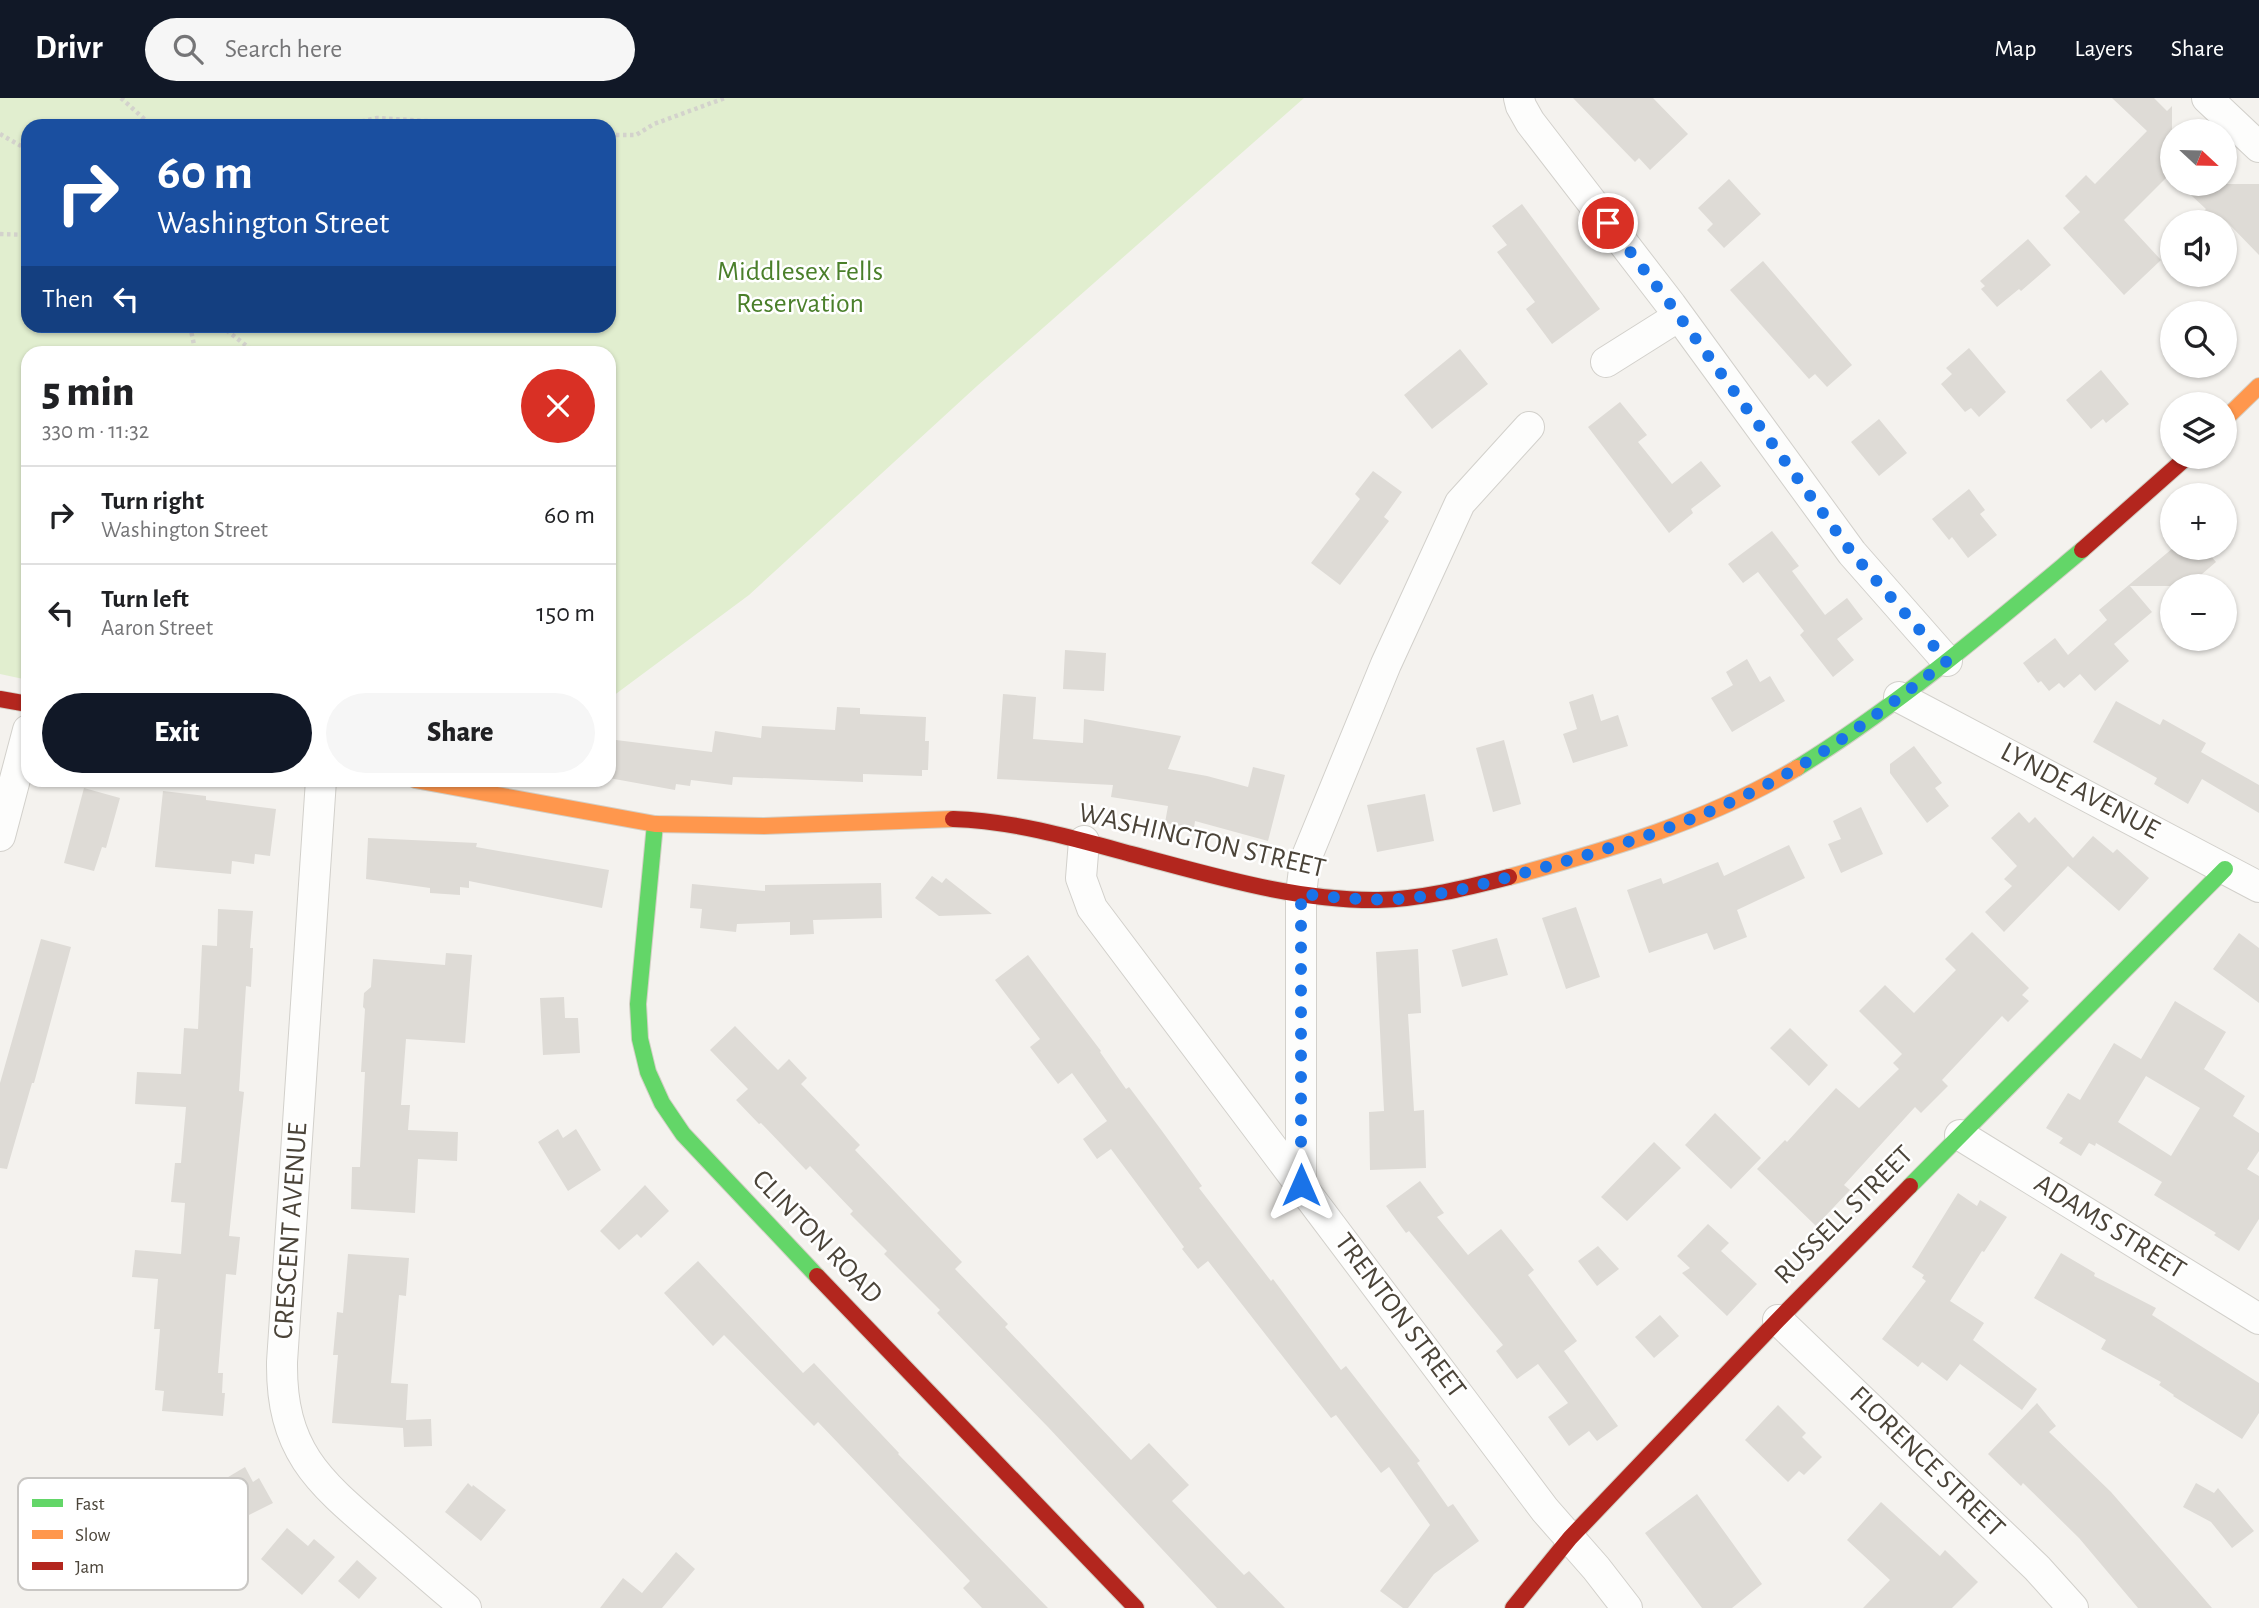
<!DOCTYPE html>
<html lang="en">
<head>
<meta charset="utf-8">
<style>
	:root { --surface:#fff; --page:#f6f6f6; --text:#202124; --muted:#757577; --line:#e0e0e0; --accent:#111827 }
	body { margin:0; font-family:"Alegreya Sans",sans-serif; background:var(--page); color:var(--text); height:100vh; display:flex; flex-direction:column; font-size:26px; white-space:nowrap }
	* { box-sizing:border-box; margin:0 }
	p { font-size:23px; color:var(--muted) }
	.icon { flex:none; width:38px; height:38px; fill:none; stroke:currentColor; stroke-width:2; stroke-linecap:round; stroke-linejoin:round }
	.map { position:relative; flex:1; overflow:hidden }
	.panel { position:absolute; left:21px; top:248px; width:595px; height:441px; display:flex; flex-direction:column; background:var(--surface); border-radius:21px; box-shadow:0 2px 5px #0004 }
	.panel>* { flex:none }
	.banner { position:absolute; left:21px; top:21px; width:595px; height:214px; border-radius:21px; box-shadow:0 2px 5px #0004; background:#1a4fa0; color:#fff; overflow:hidden }
	.needle { width:46px; rotate:112deg }
	.fabs { position:absolute; left:2160px; top:21px; display:grid; gap:14px }
	.fabs a { display:grid; place-items:center; width:77px; height:77px; border-radius:50%; background:var(--surface); box-shadow:0 2px 5px #0004; font-size:35px }
	.pin { position:absolute; display:grid; place-items:center; width:60px; height:60px; color:#fff; margin:-30px; border:4px solid #fff; border-radius:50%; box-shadow:0 2px 7px #0007 }
	.me { position:absolute; width:77px; margin:-38px; rotate:0deg; stroke-linejoin:round; filter:drop-shadow(0 0 5px #0008) }
	.turn { display:flex; align-items:center; gap:24px; height:147px; padding:0 21px; font-size:32px }
	.turn .icon { width:91px; height:91px; stroke-width:2.5 }
	.turn b { display:block; font-size:49px; line-height:60px }
	.then { display:flex; align-items:center; height:66px; padding:0 21px; background:#0003; gap:14px; font-size:26px }
	.round { display:grid; place-items:center; flex:none; width:74px; height:74px; border-radius:37px; background:var(--page) }
	.summary { display:flex; align-items:center; justify-content:space-between; height:119px; padding:0 21px }
	h1 { font-size:42px; font-weight:800; line-height:52px }
	.primary-button { display:flex; gap:14px; margin-top:auto; padding:14px 21px }
	.primary-button a { flex:1; height:80px; border-radius:42px; background:var(--accent); color:#fff; font-size:28px; font-weight:800; line-height:80px; text-align:center }
	.primary-button a+a { background:var(--page); color:var(--text) }
	ul { padding:0; list-style:none }
	li { display:flex; align-items:center; gap:21px; height:98px; padding:0 21px; border-top:2px solid var(--line) }
	li div { flex:1 }
	li b { display:block; font-size:26px }
	li em { font-style:normal }
	header { display:flex; align-items:center; gap:42px; box-sizing:border-box; height:98px; padding:0 35px; background:var(--accent); color:#fff }
	header strong { font-size:33px }
	nav { display:flex; gap:38px; margin-inline-start:auto; font-size:24px }
	.search { width:490px; height:63px; background:var(--page); display:flex; align-items:center; gap:18px; box-sizing:border-box; padding:0 24px; border-radius:38px; color:var(--muted); font-size:26px }
	.map>svg:first-child { display:block }
</style>
</head>
<body>
<header>
<strong>Drivr</strong>
<div class="search"><svg class="icon" aria-label="search" viewBox="0 0 24 24"><circle cx="10" cy="10" r="6"/><path d="M15 15l6 6"/></svg>Search here</div>
<nav><a>Map</a><a>Layers</a><a>Share</a></nav>
</header>
<div class="map">
<svg width="2259" height="1510" viewBox="0 0 2259 1510">
	<rect width="100%" height="100%" fill="#f4f2ee"/>
	<path fill="#e1eecf" fill-rule="evenodd" d="M0,0h1304l-327,288 -228,209 -140,104v-345h-581v326l-28,-6zM28,28h581v200h-581z"/>
	<path fill="#dedbd6" fill-rule="evenodd" d="M1573,0h80l35,36 -38,36 -11,-12 -4,4z
		M2112,0h42l13,13 5,-5v66l-48,48 37,40 -37,35 -61,-67 17,-16 -15,-16 21,-21 9,9 52,-53z
		M1729,81l32,35 -37,34 -17,-18 6,-6 -15,-16z
		M2179,86h80v71l-32,-33h-34l13,-13z
		M1522,106l78,105 -48,35 -26,-35 9,-7 -38,-50 10,-7 -15,-19z
		M2028,141l23,26 -30,26 -2,-2 -22,18 -16,-18 4,-3 -5,-5z
		M1763,163l89,104 -25,22 -12,-13 -6,5 -79,-89z
		M1969,250l37,44 -27,25 -8,-9 -6,4 -24,-28 11,-10 -6,-6z
		M1460,251l28,35 -56,45 -28,-34z
		M2101,272l28,34 -23,19 -3,-4 -12,10 -25,-29z
		M1620,304l27,33 -9,7 34,42 29,-23 20,25 -30,23 2,4 -24,20 -81,-106z
		M1879,321l28,34 -28,23 -28,-34z
		M1373,373l29,21 -18,25 5,4 -49,64 -29,-22 49,-64 -5,-5z
		M1969,391l16,21 -5,4 17,21 -29,23 -16,-21 -3,3 -17,-21z
		M1772,433l27,35 -7,5 33,44 22,-17 16,21 -26,20 17,21 -21,17 -33,-42 4,-4 -46,-59 -15,11 -15,-19z
		M2173,450h31l12,14 -28,24h-58l22,26 -38,32 15,17 -34,30 -15,-17 -16,14 -5,-5 -10,8 -8,-10 -3,2 -15,-20 32,-25 13,17 39,-35 -8,-10z
		M1065,552l41,3 -2,38 -41,-2z
		M1747,561l13,23 10,-6 15,25 -53,31 -21,-34 22,-13 -7,-13z
		M1003,596l33,3 -3,42 50,4 1,-24 97,17 -13,33 39,7 41,11 5,-20 32,8 -17,66 -73,-20 -1,7 -29,-5 3,-17 -57,-9 2,-12 -116,-6z
		M1593,596l8,27 17,-6 10,31 -55,17 -10,-29 14,-5 -8,-27z
		M2116,603l44,24 3,-6 43,24 -5,9 58,33v28l-57,-34 -14,25 -34,-20 3,-6 -64,-36z
		M837,609l23,1v6l66,3 -1,24h4l-1,29h-6v6l-59,-2v8l-130,-5 -1,8 -41,-5 -1,6 -14,-2 -1,6 -66,-12v-29l5,1 2,-10 96,12 3,-21 46,7 1,-12 73,4z
		M1504,642l17,64 -28,8 -17,-64z
		M1914,648l28,37 -7,5 14,18 -22,17 -37,-50v-9z
		M84,690l36,10 -14,50 -4,-1 -8,24 -30,-8z
		M163,693l43,5v4l70,9 -6,47 -15,-2 -1,10 -22,-3 -1,13 -76,-7z
		M1425,696l9,47 -57,11 -10,-47z
		M1861,709l22,47 -42,19 -13,-29 13,-5 -8,-18z
		M2019,714l10,11 6,-6 38,41 20,-22 20,17 4,-4 32,29 -30,33 -51,-45 -64,66 -19,-20 27,-26 -8,-7 13,-13 -26,-28z
		M368,740l109,5 -1,4 133,23 -7,38 -133,-27v7l-9,-1v8l-30,-2v-5l-64,-9z
		M1789,747l16,33 -68,32 10,27 -33,13 -7,-17 -58,20 -22,-63 34,-12 2,6 55,-22 6,14z
		M932,778l10,7 4,-5 46,36 -53,2 -24,-18z
		M881,785l1,35 -69,2 1,14 -24,1v-13l-53,2 -1,8 -36,-4 2,-19 -12,-1 2,-24 73,7v-6z
		M1576,809l24,70 -34,12 -24,-71z
		M218,811l35,2 -3,37h3l-2,39 -5,-1 -7,105 5,1 -15,144 11,1 -4,38 -10,-1 -8,99h5l-1,20h3l-2,23 -61,-5 2,-20 -9,-1 5,-61h-6l4,-50 -26,-2 3,-27 46,4 4,-51 -14,-1 4,-39h6l5,-56 -51,-3 2,-32 44,2 3,-46 14,1 4,-84 15,1z
		M1972,834l57,56 -7,7 7,6 -21,21 -6,-6 -60,64 6,6 -27,27 -6,-6 -71,78 6,5 -34,36 -59,-57 28,-29 2,2 49,-54 23,20 40,-39 -6,-6 9,-9 -43,-43 26,-26 29,28 42,-43 -11,-11z
		M2239,835l20,15v55l-46,-34z
		M1497,840l11,37 -46,12 -10,-37z
		M41,841l30,8 -37,136h-2l-25,86 -7,-1v-85z
		M1418,851l3,64 -13,1 6,97 10,-1 2,58 -56,2 -1,-58 15,-1 -8,-159z
		M446,855l26,2 -7,88 -59,-4 -5,66h9l-2,25 50,2 -1,29 -39,-2 -3,54 -64,-4 1,-42h8l5,-95h-4l4,-63 -2,-2 1,-14 7,-6 2,-28 72,6z
		M1028,857l73,96 -1,1 26,37 3,-2 33,44 40,55 -3,2 72,93 2,-2 68,91 5,-4 74,95 -3,2 31,44 5,-3 26,37 -45,33 -26,34h-5l-23,-17 50,-66 -41,-58 -8,6 -45,-58 -5,3 -123,-157 -10,8 -16,-20 2,-2 -73,-98 -14,10 -14,-20 24,-18 -35,-48 -14,11 -28,-37 10,-8 -45,-59z
		M564,899l1,21h13l2,35 -37,2 -3,-57z
		M2175,903l51,31 -22,37 41,27 -12,20 26,17v18l-12,18 12,7v43l-20,32 -25,-16 2,-2 -62,-38 8,-13 -66,-39 -1,3 -6,-3 -8,13 -22,-13 4,-5 -17,-10 22,-35 12,7 34,-57 27,16zM2146,978l54,32 -29,48 -53,-34z
		M735,928l43,44 11,-11 18,19 -6,6 59,61 -5,5 107,112 -7,7 53,55 -3,3 126,133 18,-17 40,42 -17,16 72,74 5,-4 36,37h-68l-169,-181 -111,-114 3,-3 -56,-56 3,-3 -37,-37 3,-3 -43,-45 -4,4 -45,-47 -2,1 -23,-24 12,-11 -38,-39z
		M1790,930l38,37 -19,21 -39,-38z
		M1715,1015l46,45 -30,31 -46,-44z
		M558,1031l5,9 13,-9 25,41 -33,21 -30,-49z
		M1654,1044l27,26 -54,53 -26,-24z
		M1420,1083l24,32 -7,4 31,38 33,-26 33,41 -6,5 49,66 -13,10 54,75 -21,15 -8,-10 -20,15 -21,-29 20,-14 -30,-39 -21,15 -21,-28 7,-6 -94,-114 -3,2 -20,-27z
		M645,1087l24,26 -28,27 -4,-4 -18,16 -19,-19z
		M1958,1095l19,13 3,-6 27,17 -23,35 -2,-1 -32,50 34,22 -11,17 64,49 -15,21 -62,-46 -13,17 -25,-19 -4,5 -36,-28 44,-58 -4,-3 2,-3 -12,-8z
		M1708,1126l21,19 -8,8 36,33 -30,32 -45,-43 8,-5 -13,-12z
		M1598,1148l21,23 -22,17 -19,-25z
		M2061,1155l34,20 -1,3 62,32 -4,7 107,68v30l-17,26 -69,-43 1,-1 -15,-10 2,-3 -60,-33 5,-9 -72,-42z
		M348,1156l61,4 -3,38 -7,-1 -8,88 17,1 -2,36 25,-1 1,27 -28,1 -1,-19 -71,-5 6,-68h-5l4,-43 6,1z
		M698,1163l105,112 11,-10 85,90 -1,1 150,154h-66l-19,-20 7,-7 -152,-159 -4,4 -90,-91 -11,11 -49,-53z
		M1660,1217l19,21 -25,22 -19,-21z
		M2037,1305l19,23 -7,6 62,60 101,116h-74l-59,-70 -56,-55 -2,3 -33,-32z
		M1778,1307l28,28 -4,4 20,20 -18,18 -5,-4 -11,11 -43,-42z
		M245,1369l8,15 6,-4 14,25 -50,25 -20,-36z
		M468,1385l4,4 1,-2 33,25 -25,31 -36,-29z
		M2196,1385l18,10 4,-5 36,43 -22,17 -21,-26 -28,-15z
		M1697,1396l65,90 -30,24h-30l-57,-75z
		M1881,1404l59,54 5,-6 33,32 -26,26h-89l27,-28 -43,-40z
		M287,1430l21,18 6,-7 21,18 -33,38 -41,-36z
		M676,1454l19,17 -33,39h-62l23,-30 19,15z
		M357,1462l20,18 -18,21 -21,-18z"/>
	<g fill="none" stroke-linecap="round" stroke-linejoin="round">
		<defs>
			<path id="street" d="M1519,0l2,8 9,16 141,183 181,248 95,108
				M2207,0l52,49
				M1606,264l73,-46
				M1899,599l360,190
				M321,682l-39,582c-1,89 36,119 99,173 28,24 56,49 85,73
				M0,738l28,-106
				M1084,743l-3,37 11,30 453,602 51,58 31,40
				M1960,1037l299,184
				M1301,1087v-291l4,-33 81,-197 74,-161 69,-76
				M1778,1222l259,248 36,40"/>
			<path id="fast" d="M1797,670c102,-63 193,-141 285,-218
				M655,726l-17,180 2,35 8,33 14,31 21,31 134,142
				M1910,1088l315,-317"/>
			<path id="slow" d="M2224,322l35,-34
				M415,682l240,44 109,2 189,-7
				M1509,779c99,-27 199,-56 288,-109"/>
			<path id="jam" d="M2082,452l105,-93
				M0,601l28,5
				M953,721c61,2 120,19 178,35 80,21 163,47 247,46 44,-1 88,-12 131,-23
				M817,1178l319,332
				M1513,1510l57,-70 208,-218 132,-134"/>
		</defs>
		<use href="#street" stroke="#d2d0cb" stroke-width="32"/>
		<use href="#fast" stroke="#d3cfc5" stroke-width="18"/>
		<use href="#slow" stroke="#d3cfc5" stroke-width="18"/>
		<use href="#jam" stroke="#d3cfc5" stroke-width="18"/>
		<path stroke="#d3d2cc" stroke-width="4.5" stroke-dasharray="3.5 3.5" stroke-linecap="butt" d="M121,0l31,28
			M341,28l36,-8 131,8
			M0,36l28,16
			M609,37h27l18,-11 71,-26
			M0,136l28,1
			M190,228l6,28
			M221,228l36,28"/>
		<use href="#street" stroke="#fdfdfc" stroke-width="30"/>
		<use href="#fast" stroke="#63d668" stroke-width="16"/>
		<use href="#slow" stroke="#ff974d" stroke-width="16"/>
		<use href="#jam" stroke="#b3261e" stroke-width="16"/>
	</g>
	<g fill="none" stroke-linecap="round" stroke-linejoin="round">
		<path stroke="#1a73e8" stroke-width="12" stroke-dasharray="0 21.6" d="M1301,1087v-291c32,3 64,7 96,5 45,-3 87,-15 130,-27 80,-22 161,-47 235,-85 67,-34 126,-81 185,-126l-95,-108 -181,-248 -63,-82"/>
	</g>
	<g text-anchor="middle" dominant-baseline="central" stroke-width="5" stroke-linejoin="round" paint-order="stroke">
		<g font-size="28" fill="#4a7f2a" stroke="#fff">
			<text x="800" y="174">Middlesex Fells<tspan x="800" dy="32">Reservation</tspan></text>
		</g>
		<g font-size="28" fill="#4b4439" stroke="#fff">
			<text transform="translate(2080 693) rotate(28)">LYNDE AVENUE</text>
			<text transform="translate(1202 743) rotate(13)">WASHINGTON STREET</text>
			<text transform="translate(1844 1117) rotate(-45)">RUSSELL STREET</text>
			<text transform="translate(2110 1129) rotate(32)">ADAMS STREET</text>
			<text transform="translate(291 1133) rotate(-86)">CRESCENT AVENUE</text>
			<text transform="translate(817 1139) rotate(46)">CLINTON ROAD</text>
			<text transform="translate(1400 1218) rotate(53)">TRENTON STREET</text>
			<text transform="translate(1927 1364) rotate(44)">FLORENCE STREET</text>
		</g>
	</g>
	<rect x="18" y="1380" width="230" height="112" rx="10" fill="#fff" stroke="#c9c7c4" stroke-width="2"/>
	<rect x="32" y="1401" width="31" height="8" fill="#63d668"/>
	<rect x="32" y="1432" width="31" height="9" fill="#ff974d"/>
	<rect x="32" y="1464" width="31" height="8" fill="#b3261e"/>
	<g font-size="19" fill="#4b4439">
		<text x="75" y="1412">Fast</text>
		<text x="75" y="1443">Slow</text>
		<text x="75" y="1475">Jam</text>
	</g>
</svg>
<div class="fabs">
<a><svg class="needle" viewBox="-14 -14 28 28"><path d="M0-13l5 13h-10z" fill="#e53935"/><path d="M0 13l5-13h-10z" fill="#757577"/></svg></a>
<a><svg class="icon" aria-label="sound" viewBox="0 0 24 24"><path d="M4 9h4l5-4v14l-5-4H4zM17 9q2 3 0 6"/></svg></a>
<a><svg class="icon" aria-label="search" viewBox="0 0 24 24"><circle cx="10" cy="10" r="6"/><path d="M15 15l6 6"/></svg></a>
<a><svg class="icon" aria-label="layers" viewBox="0 0 24 24"><path d="M12 4l9 5-9 5-9-5zM3 14l9 5 9-5"/></svg></a>
<a>+</a>
<a>−</a>
</div>
<div class="pin" style="left:1608px;top:125px;background:#d93025"><svg class="icon" aria-label="arrive" viewBox="0 0 24 24"><path d="M6 21V4h12l-3 4 3 4H6"/></svg></div>
<svg class="me" style="left:1301px;top:1087px" viewBox="-20 -20 40 40"><path d="M0-17L14 15 0 8-14 15z" fill="#1a73e8" stroke="#fff" stroke-width="4"/></svg>
<div class="banner">
<div class="turn"><svg class="icon" aria-label="right" viewBox="0 0 24 24"><path d="M7 20v-9h11M14 6l5 5-5 5"/></svg><div><b>60 m</b>Washington Street</div></div>
<div class="then">Then<svg class="icon" aria-label="left" viewBox="0 0 24 24"><path d="M17 20v-9H6M10 6l-5 5 5 5"/></svg></div>
</div>
<section class="panel">
<div class="summary"><div><h1>5 min</h1><p>330 m · 11:32</p></div><a class="round" style="background:#d93025;color:#fff"><svg class="icon" aria-label="close" viewBox="0 0 24 24"><path d="M6 6l12 12M18 6L6 18"/></svg></a></div>
<ul>
<li><svg class="icon" aria-label="right" viewBox="0 0 24 24"><path d="M7 20v-9h11M14 6l5 5-5 5"/></svg><div><b>Turn right</b><p>Washington Street</p></div><em>60 m</em></li>
<li><svg class="icon" aria-label="left" viewBox="0 0 24 24"><path d="M17 20v-9H6M10 6l-5 5 5 5"/></svg><div><b>Turn left</b><p>Aaron Street</p></div><em>150 m</em></li>
</ul>
<div class="primary-button"><a>Exit</a><a>Share</a></div>
</section>
</div>
</body>
</html>
